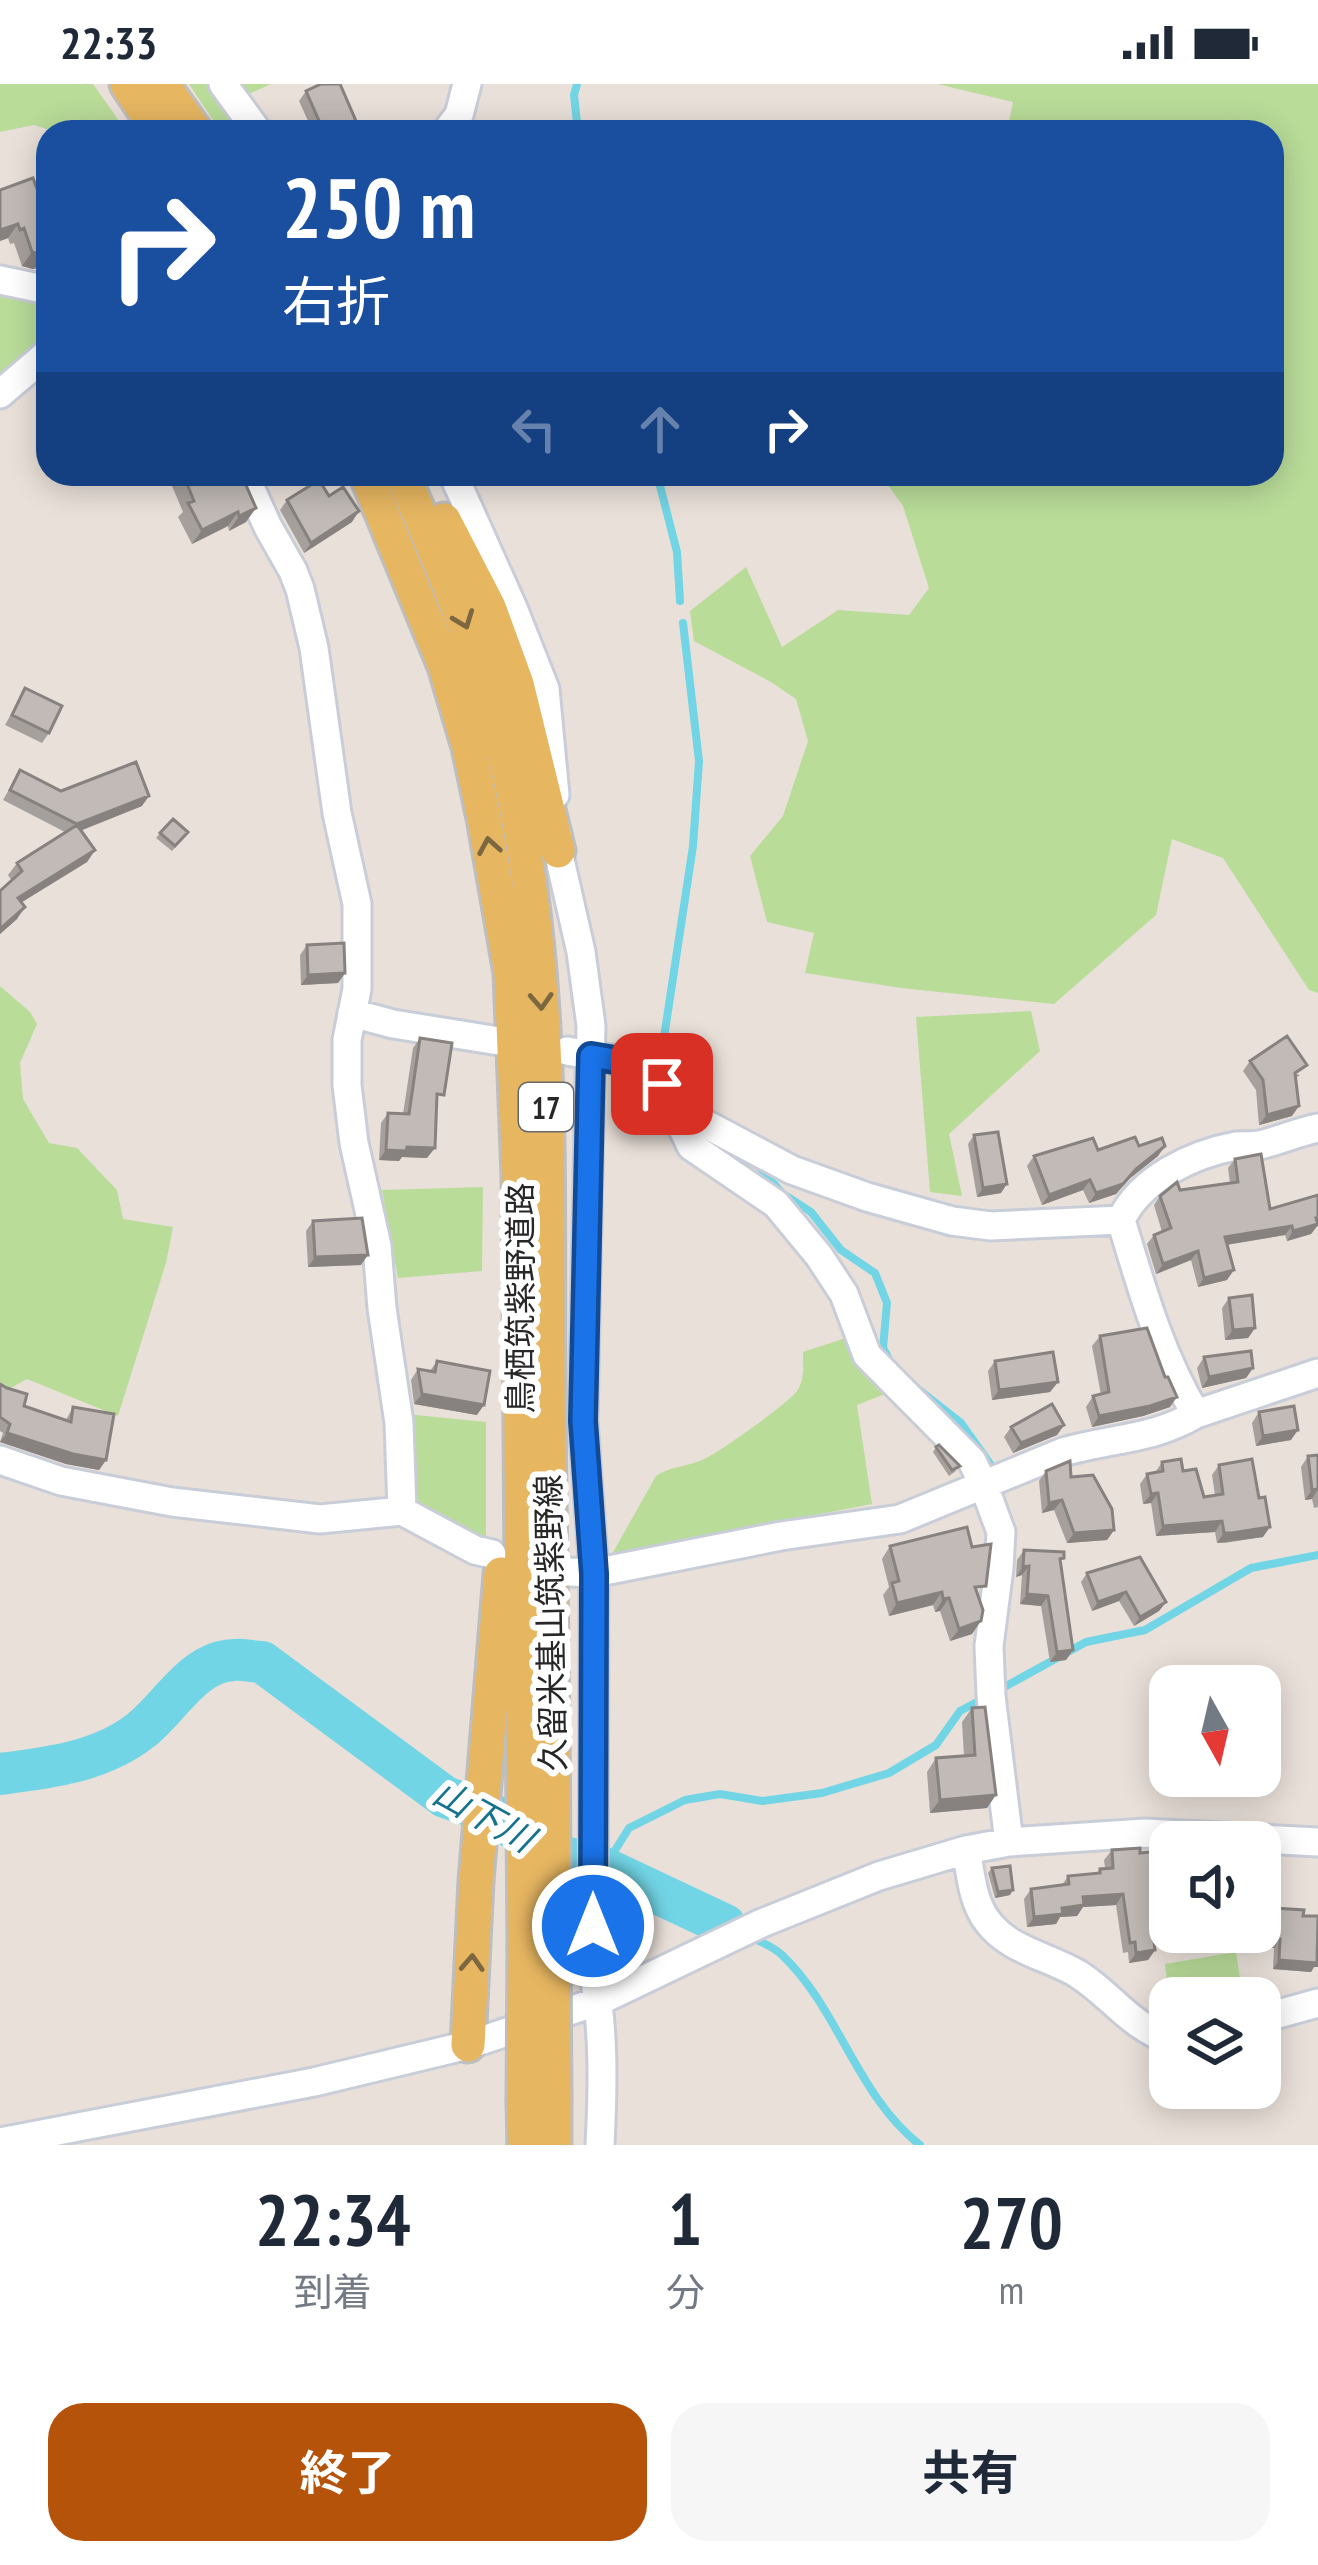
<!DOCTYPE html>
<html lang="ja">
<head>
<meta charset="utf-8">
<style>
	:root { --surface:#fff; --page:#f6f6f7; --text:#1f2937; --muted:#747a83; --accent:#b45309 }
	body { margin:0; font-family:"PT Sans Narrow","Noto Sans JP",sans-serif; background:var(--page); color:var(--text); height:100vh; display:flex; flex-direction:column; font-size:45px; white-space:nowrap }
	* { box-sizing:border-box; margin:0 }
	p { font-size:39px; color:var(--muted) }
	.icon { flex:none; width:66px; height:66px; fill:none; stroke:currentColor; stroke-width:2; stroke-linecap:round; stroke-linejoin:round }
	.map { position:relative; height:2061px; overflow:hidden }
	.drawer { display:flex; flex-direction:column; background:var(--surface); flex:1 }
	.drawer>* { flex:none }
	.guide { position:absolute; left:36px; top:36px; width:1248px; height:366px; border-radius:36px; box-shadow:0 6px 30px #0003; background:#1a4fa0; color:#fff; overflow:hidden }
	.needle { width:78px; rotate:172deg }
	.fabs { position:absolute; left:1149px; top:1581px; display:grid; gap:24px }
	.fabs a { display:grid; place-items:center; width:132px; height:132px; border-radius:24px; background:var(--surface); box-shadow:0 6px 30px #0003; font-size:60px }
	.pin { position:absolute; display:grid; place-items:center; width:102px; height:102px; color:#fff; margin:-51px; border-radius:24px; box-shadow:0 6px 18px #0006 }
	.me { position:absolute; width:132px; margin:-66px; rotate:0deg; stroke-linejoin:round; filter:drop-shadow(0 0 9px #0008) }
	.turn { display:flex; align-items:center; gap:42px; height:252px; padding:0 48px; font-size:54px }
	.turn .icon { width:156px; height:156px; stroke-width:2.5 }
	.turn b { display:block; font-size:84px; line-height:102px }
	.lanes { display:flex; align-items:center; height:114px; padding:0 48px; background:#0003; justify-content:center; gap:60px; direction:ltr }
	.lanes .off { opacity:.35 }
	.eta { display:flex; justify-content:space-evenly; align-items:center; height:204px; text-align:center }
	.eta b { font-size:72px; font-weight:700; line-height:84px }
	.primary-button { display:flex; gap:24px; margin-top:auto; padding:24px 48px }
	.primary-button a { flex:1; height:138px; border-radius:36px; background:var(--accent); color:#fff; font-size:48px; font-weight:700; line-height:138px; text-align:center }
	.primary-button a+a { background:var(--page); color:var(--text) }
	.status { display:flex; justify-content:space-between; align-items:center; height:84px; padding:0 60px; background:var(--surface); direction:ltr }
	.status svg { height:33px; fill:currentColor }
	.map>svg:first-child { display:block }
</style>
</head>
<body>
<div class="status"><b>22:33</b><svg viewBox="0 0 49 12"><path d="M0 12V9h3v3zM5 12V6h3v6zM10 12V3h3v9zM15 12V0h3v12zM26 1h20v11H26zM47 4h2v5h-2z"/></svg></div>
<div class="map">
<svg width="1318" height="2061" viewBox="0 0 1318 2061">
	<rect width="100%" height="100%" fill="#e9e0d9"/>
	<path fill="#b9dc99" d="M0,0h93l34,48h-71l-22,-7 -34,7z
		M189,0h82l-42,19 18,29h-26z
		M937,0h381v909l-9,-3 -86,-132 -51,-19 -16,76 -102,89 -153,-16 -96,-15 9,-40 -47,-11 -17,-66 33,-40 25,-75 -12,-42 -25,-17 -77,-41 -4,-30 56,-44 36,80 56,-37 71,5 20,-27 -26,-82 -23,-32h392v-342h-265l6,-30z
		M0,203l48,16v30l-48,45z
		M0,902l30,26 7,12 -17,39 3,36 26,44 28,5 40,42 6,29 50,8 -7,36 -48,153 -91,-37 -18,10 -9,-5z
		M1031,927l9,40 -91,83 13,62 -32,-4 -14,-175z
		M483,1103l-1,84 -84,7 -16,-88z
		M852,1252l38,56 -33,13 15,99 -260,50 44,-78c14,-10 31,-9 46,-16 14,-5 88,-58 95,-69 8,-11 6,-27 6,-39z
		M405,1330l81,8v118l-70,-35z
		M1236,1868l7,46h-73v11l-5,-45z"/>
	<g fill="none" stroke-linecap="round" stroke-linejoin="round">
		<path stroke="#72d5e5" stroke-width="8" d="M577,0l-3,11 4,37
			M657,390l20,78 3,49
			M663,960l30,-198 6,-85 -16,-138
			M672,987l17,26
			M730,1075l27,5 25,29 29,19 30,38 34,23 12,30 -4,45 8,15
			M919,1306l42,33 30,42
			M999,1606l87,-48 59,-12 106,-62 67,-13
			M604,1784l25,-40 56,-28 35,-6 42,7 60,-8 67,-20 47,-28 24,-34 21,-11
			M749,1852c11,6 24,10 33,19 57,54 75,141 138,190"/>
		<path stroke="#72d5e5" stroke-width="42" d="M0,1690c48,-6 100,-12 140,-43 30,-23 53,-70 94,-71 9,-1 19,2 28,2l183,135 43,15 66,42 50,14 121,57"/>
		<defs>
			<path id="minor" d="M223,0l35,48
				M446,48l13,-17 8,-31
				M0,196l48,10
				M0,310l48,-41
				M244,390l24,53 25,44 7,18 14,59 23,165 20,91v85l-10,51v45l7,58 23,103 5,62 17,115 3,88
				M453,390l60,134 32,81 10,106
				M557,750l1,17 23,101 10,74 -8,395 11,152 -1,397c11,58 10,116 7,175
				M352,929l41,11 106,17
				M567,967l83,15 31,45 1,16 9,19 85,58 43,52 25,38 23,61 105,106 12,25 17,46 -2,36 -10,78 2,50 18,146
				M681,1027l111,59 75,27 85,24 39,5 130,-6
				M1196,1330c-36,-59 -55,-128 -75,-194 19,-41 71,-66 115,-74 9,-1 18,1 28,-2 18,-5 35,-12 54,-16
				M0,1376l61,21 111,21 148,17 82,-8 73,39 17,4
				M569,1488l25,1 187,-37 119,-17 163,-67c47,-14 90,-12 133,-38l122,-41
				M966,1766c5,24 6,52 22,72 22,29 60,34 90,52 33,21 52,52 92,66
				M1260,1935l58,-16
				M0,2058l314,-60 154,-37 131,-44 163,-78 117,-47 87,-26 43,-8 136,-9 173,9"/>
			<path id="major" d="M127,0l32,48
				M162,0l34,48
				M366,390l79,192 24,81 15,71 27,155 8,203 6,771
				M402,390c38,86 74,172 98,263 57,212 46,434 48,651 1,187 6,375 5,563
				M444,436l45,87 28,77 41,167
				M468,1961l8,-164 25,-307
				M554,2016v45
				M524,2018l1,43"/>
		</defs>
		<use href="#minor" stroke="#c8cdd8" stroke-width="33"/>
		<use href="#major" stroke="#bebebe" stroke-width="39"/>
		<use href="#minor" stroke="#fff" stroke-width="27"/>
		<use href="#major" stroke="#e6b661" stroke-width="33"/>
		<defs>
			<path id="major-bridge" d="M553,1867l1,149
				M524,2018l1,-155"/>
		</defs>
		<use href="#major-bridge" stroke="#bebebe" stroke-width="39" stroke-linecap="butt"/>
		<use href="#major-bridge" stroke="#e6b661" stroke-width="33"/>
	</g>
	<path fill="#a6a09d" d="M306,7l43,40 -36,1 -14,-31z
		M0,106l44,35 4,13v20l-5,8 -10,3 -11,-3 -8,-23 -4,1 -2,-6 -8,3z
		M167,390h74l5,48 -17,9 -1,-5 -36,18 -14,-27 5,-5z
		M329,412l23,26 -48,31 -24,-43 7,-10z
		M25,604l24,45 -7,10 -37,-18z
		M20,686l41,21 81,15 -61,24 14,20 -8,12 -65,40 -5,17 -17,15v-43l12,-10 -4,-6 9,-12 48,-31 -62,-32z
		M188,748l-16,19 -16,-13 4,-5z
		M307,861l38,28 -7,10 -37,2 -1,-30z
		M420,954l17,67 -10,53 -25,-1 -3,4 -20,-1 2,-37 7,-10 15,1 10,-66z
		M1250,977l50,14 -4,3 -4,38 -33,9 -3,-35 -13,-19z
		M974,1051l27,58 -24,4 -9,-53z
		M1139,1062l19,10 -29,23 -13,15 -27,9 -6,-13 -41,15 -15,-39 7,-10z
		M1235,1075l35,50 48,-14v30l-7,9 -24,7 -2,-6 -58,10v35l-29,7 -7,-27 -35,14 -9,-30 7,-9 8,-3 -8,-27 6,-9 20,-6 50,-7 -2,-15z
		M313,1137l48,44 -53,2 -2,-36z
		M1229,1214l26,30 -7,10 -23,2 -3,-32z
		M1100,1252l70,71 -27,9 -51,11 -6,-20 7,-11 8,-1 -9,-49z
		M1204,1273l49,11 -7,10 -44,10 -5,-20z
		M437,1277l40,54 -63,-11 -3,-24 7,-11 12,2z
		M995,1277l63,21 -8,10 -58,8 -4,-29z
		M0,1300l24,22 42,14 7,-13 33,53 -7,10 -33,-6 -66,-22 3,-9 -3,-2z
		M1259,1328l32,28 -35,6 -4,-23z
		M1064,1341l-7,10 -44,18 -9,-16 7,-10z
		M936,1363l20,24 -7,5 -16,-24z
		M1318,1371v52l-4,1 -2,-9 -7,1 -4,-33 7,-11z
		M1162,1378l21,9 21,26 11,-2 -3,-20 7,-10 44,72 -38,6h-8l-2,-11 -59,4 -5,-33 -8,1 -3,-20 7,-10 8,-1z
		M1046,1387l25,6 43,53 -7,10 -40,3 -13,-33 -12,3 -3,-32z
		M890,1462l88,50 -6,38 -22,7 -10,-30 -5,1 -2,-7 -44,11 -6,-21 6,-8 -7,-28z
		M1024,1466l37,13 12,87 -7,10 -16,2 -9,-56 -21,-2 2,-29 -6,2 1,-17z
		M1087,1489l79,29 -7,9 -25,15 -15,-25 -27,10 -11,-29z
		M972,1624l15,100 -57,5 -3,-41 9,-14 28,-2 -2,-34z
		M1112,1766l42,91 1,9 -7,10 -19,3 -1,-11 -5,1 -7,-48 -33,2 -6,9 -17,1 -4,7 -29,3 -3,-28 7,-10 31,-4 6,-9 29,-3 3,-4 5,-1 -1,-8z
		M992,1784l18,27 -15,3 -7,-25z
		M1274,1824l29,8 11,51 -3,5 -38,-3 1,-21h-8l2,-31z"/>
	<path fill="#87827f" d="M356,37l-9,11h-16z
		M18,140l-10,14 -8,3v-11z
		M32,168l16,1v5l-5,8 -10,3 -11,-3z
		M256,424l-10,14 -17,9 10,-15z
		M359,427l-7,11 -48,31 7,-10z
		M238,428l-10,14 -36,18 10,-14z
		M149,712l-7,10 -72,29 7,-11z
		M95,766l-8,12 -78,48 9,-12z
		M25,823l-8,12 -17,15v-5z
		M345,889l-7,10 -37,2 7,-10z
		M1299,1022l-7,10 -33,9 8,-10z
		M1165,1062l-7,10 -29,23 -13,15 -27,9 7,-10 40,-24z
		M407,1063l28,1 -8,10 -25,-1 -3,4 -20,-1 7,-10z
		M1090,1096l-7,10 -41,15 7,-10z
		M1007,1100l-6,9 -24,4 6,-9z
		M1318,1134v7l-7,9 -24,7 6,-10z
		M1292,1142l-7,9 -67,11 7,-9z
		M1198,1167l-7,9 -35,14 7,-10z
		M368,1171l-7,10 -53,2 7,-10z
		M1234,1186l-7,10 -29,7 6,-9z
		M1255,1244l-7,10 -23,2 8,-10z
		M1253,1284l-7,10 -44,10 7,-11z
		M1058,1298l-8,10 -58,8 7,-10z
		M422,1310l62,11 -7,10 -63,-11z
		M1177,1313l-7,10 -27,9 -51,11 7,-11z
		M1064,1341l-7,10 -44,18 8,-10z
		M1298,1346l-7,10 -35,6 7,-10z
		M7,1349l99,27 -7,10 -33,-6 -66,-22z
		M1318,1405l-6,10 -7,1 7,-10z
		M1158,1409l-7,10 -8,1 8,-10z
		M1062,1416l-8,10 -12,3 7,-10z
		M1222,1437l-7,11 -59,4 7,-10z
		M1270,1443l-7,10 -46,6 7,-10z
		M1114,1446l-7,10 -40,3 7,-10z
		M1029,1482l-7,9 -6,2 7,-10z
		M942,1508l-9,13 -44,11 8,-13z
		M1126,1508l-7,9 -27,10 6,-9z
		M1027,1510l21,2 -7,10 -21,-2z
		M949,1514l-9,13 -5,1 8,-13z
		M1166,1518l-7,9 -25,15 6,-9z
		M981,1537l-9,13 -22,7 9,-12z
		M1073,1566l-7,10 -16,2 7,-10z
		M996,1711l-9,13 -57,5 10,-13z
		M1013,1806l-3,5 -15,3 3,-6z
		M1123,1810l-7,11 -33,2 -6,9 -17,1 -4,7 -29,3 7,-10 28,-9 21,-11z
		M1170,1845v3h38l-62,10 7,-10z
		M1272,1855h8l-6,9h-8z
		M1155,1866l-7,10 -19,3 7,-10z
		M1318,1873v10h-4l-3,5 -38,-3 6,-9z"/>
	<path fill="#c1bab6" stroke="#87827f" stroke-width="3" d="M321,0h19l16,37 -25,11h-7l-18,-41z
		M33,94l15,41 -5,2 5,16v16l-5,2 -11,-3 -8,-24 -4,2 -2,-6 -18,6v-40z
		M183,390h58l15,34 -17,8 -1,-4 -36,18 -14,-27 6,-2z
		M319,396l10,16 14,-9 16,24 -48,32 -24,-43z
		M25,604l37,18 -13,27 -37,-18z
		M136,678l13,34 -72,28 -67,-34 10,-20 41,21z
		M173,735l15,13 -13,14 -15,-13z
		M77,741l18,25 -77,48 7,9 -25,22v-38l22,-20 -5,-8z
		M344,859l1,30 -37,2 -1,-30z
		M1287,952l20,29 -12,8 4,33 -32,9 -4,-35 -13,-19z
		M420,954l32,5 -8,52 -7,-1 -2,54 -28,-1 -1,4 -20,-1 2,-37 21,1z
		M998,1048l9,52 -24,4 -9,-53z
		M1135,1053l4,9 23,-8 3,8 -29,23 -13,15 -27,9 -6,-13 -41,15 -15,-39 59,-18 5,12z
		M1261,1070l9,55 48,-14v23h-2l2,6 -25,7 -1,-5 -67,11 9,33 -30,8 -6,-27 -35,13 -9,-29 17,-7 -11,-32 17,-14 3,8 58,-8 -3,-23z
		M362,1134l6,37 -53,2 -2,-36z
		M1252,1211l3,33 -22,2 -4,-32z
		M1147,1244l18,49h3l9,20 -27,9 -51,10 -6,-20 16,-4 -9,-56z
		M1251,1267l2,17 -44,9 -5,-20z
		M1053,1268l5,30 -59,8 -4,-29z
		M437,1277l53,10 -6,34 -62,-11 -4,-25 17,3z
		M0,1300l7,4 20,6 -3,12 47,16 2,-15 41,7 -8,46 -33,-6 -66,-21 3,-9 -10,-7z
		M1052,1320l12,21 -43,18 -10,-16z
		M1294,1322l4,24 -35,6 -4,-24z
		M939,1361l21,21 -8,4 -16,-23z
		M1318,1371v34l-6,1 -4,-34z
		M1181,1375l2,12 13,-2 8,28 19,-3 -4,-29 33,-6 7,39 6,-1 5,30 -38,6h-8l-2,-12 -59,5 -5,-33 -7,1 -4,-20 16,-3 -1,-9z
		M1070,1377l1,16 22,-2 19,34 2,21 -40,3 -12,-33 -13,3 -3,-32z
		M967,1443l5,20 19,-3 -5,42 -11,1 8,23 -2,11 -22,8 -10,-31 -6,1 -1,-7 -45,11 -5,-20 7,-2 -9,-35z
		M1024,1466l40,2v6l-4,1 13,91 -16,2 -9,-56 -21,-2 2,-28 -6,1z
		M1140,1473l26,45 -26,15 -14,-25 -28,10 -11,-29z
		M985,1623l11,88 -56,5 -4,-42 39,-3 -3,-47z
		M1140,1764v5l30,-3v79l-17,3 2,18 -19,3 -1,-11 -5,1 -7,-49 -40,3 1,8 -22,3 1,6 -29,3 -3,-28 38,-5 -1,-8 32,-3v-4l13,-1 -1,-18z
		M1010,1782l3,24 -15,2 -6,-24z
		M1274,1824l30,2 -1,6h15l-1,47 -38,-3 1,-21h-8z"/>
	<defs><path id="oneway-chevron" d="M-2-3.5L2.5 0L-2 3.5" fill="none" stroke-width="1.6" stroke-linecap="round" stroke-linejoin="round" transform="scale(3)"/></defs>
	<g stroke="#7d6741">
		<use href="#oneway-chevron" transform="translate(464 536) rotate(69)"/>
		<use href="#oneway-chevron" transform="translate(489 762) rotate(-100)"/>
		<use href="#oneway-chevron" transform="translate(541 917) rotate(87)"/>
		<use href="#oneway-chevron" transform="translate(472 1879) rotate(-87)"/>
	</g>
	<g fill="none" stroke-linecap="round" stroke-linejoin="round">
		<defs>
			<path id="route" d="M593,1842l1,-352 -11,-153 8,-365 59,10 12,18"/>
		</defs>
		<use href="#route" stroke="#114b97" stroke-width="30"/>
		<use href="#route" stroke="#1a73e8" stroke-width="21"/>
	</g>
	<g text-anchor="middle" dominant-baseline="central" stroke-width="12" stroke-linejoin="round" paint-order="stroke">
		<rect fill="#fff" stroke="#686868" stroke-width="3" x="519" y="999" width="54" height="48" rx="9"/>
		<g font-size="30" font-weight="bold" fill="#272727">
			<text x="546" y="1023">17</text>
		</g>
		<g font-size="33" fill="#272727" stroke="#fff">
			<text transform="translate(519 1214) rotate(-90)">鳥栖筑紫野道路</text>
			<text transform="translate(550 1539) rotate(-91)">久留米基山筑紫野線</text>
		</g>
		<g font-size="36" font-style="italic" fill="#16738c" stroke="#fff">
			<text transform="translate(484 1731) rotate(29)">山下川</text>
		</g>
	</g>
</svg>
<div class="fabs">
<a><svg class="needle" viewBox="-14 -14 28 28"><path d="M0-13l5 13h-10z" fill="#e53935"/><path d="M0 13l5-13h-10z" fill="#747a83"/></svg></a>
<a><svg class="icon" aria-label="sound" viewBox="0 0 24 24"><path d="M4 9h4l5-4v14l-5-4H4zM17 9q2 3 0 6"/></svg></a>
<a><svg class="icon" aria-label="layers" viewBox="0 0 24 24"><path d="M12 4l9 5-9 5-9-5zM3 14l9 5 9-5"/></svg></a>
</div>
<div class="pin" style="left:662px;top:1000px;background:#d93025"><svg class="icon" aria-label="arrive" viewBox="0 0 24 24"><path d="M6 21V4h12l-3 4 3 4H6"/></svg></div>
<svg class="me" style="left:593px;top:1842px" viewBox="-20 -20 40 40"><circle r="17" fill="#1a73e8" stroke="#fff" stroke-width="3"/><path d="M0-11L8 9 0 5-8 9z" fill="#fff"/></svg>
<div class="guide">
<div class="turn"><svg class="icon" aria-label="right" viewBox="0 0 24 24"><path d="M7 20v-9h11M14 6l5 5-5 5"/></svg><div><b>250 m</b>右折</div></div>
<div class="lanes"><svg class="icon off" aria-label="left" viewBox="0 0 24 24"><path d="M17 20v-9H6M10 6l-5 5 5 5"/></svg><svg class="icon off" aria-label="ahead" viewBox="0 0 24 24"><path d="M12 20V5M6 11l6-6 6 6"/></svg><svg class="icon" aria-label="right" viewBox="0 0 24 24"><path d="M7 20v-9h11M14 6l5 5-5 5"/></svg></div>
</div>
</div>
<section class="drawer">
<div class="eta">
<div><b>22:34</b><p>到着</p></div>
<div><b>1</b><p>分</p></div>
<div><b>270</b><p>m</p></div>
</div>
<div class="primary-button"><a>終了</a><a>共有</a></div>
</section>
</body>
</html>
